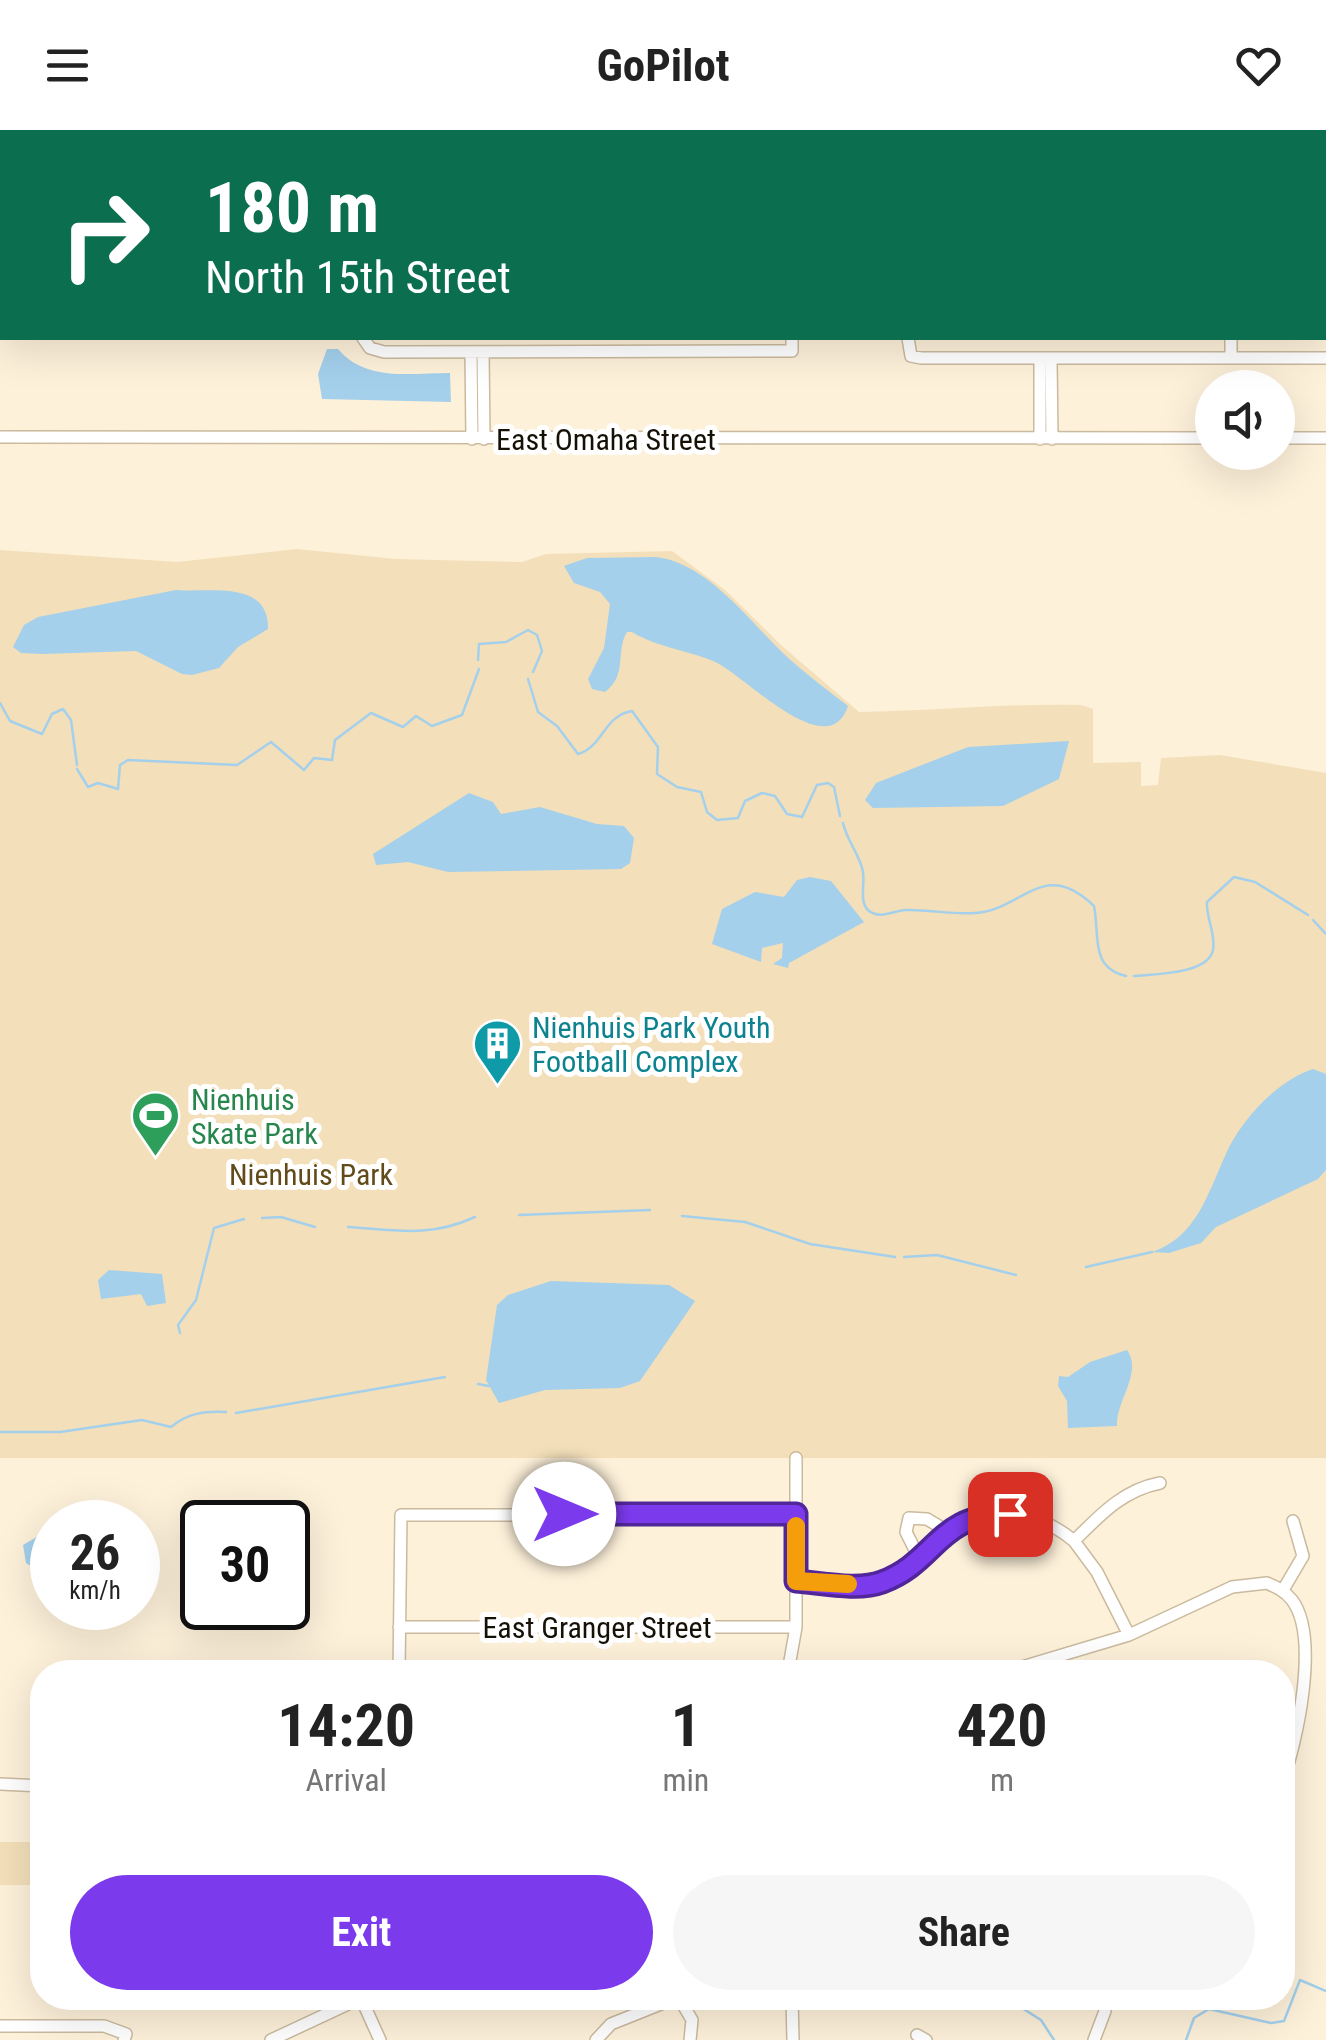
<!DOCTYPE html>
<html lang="en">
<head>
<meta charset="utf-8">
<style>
	:root { --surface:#fff; --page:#f6f6f6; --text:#222; --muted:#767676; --accent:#7c3aed }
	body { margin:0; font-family:"Roboto Condensed",sans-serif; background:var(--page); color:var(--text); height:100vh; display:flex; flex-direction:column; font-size:38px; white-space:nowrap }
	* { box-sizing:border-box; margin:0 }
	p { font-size:32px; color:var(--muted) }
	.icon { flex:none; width:55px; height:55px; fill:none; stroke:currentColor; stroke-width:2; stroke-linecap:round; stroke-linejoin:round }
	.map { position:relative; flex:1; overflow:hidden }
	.panel { position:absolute; left:30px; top:1530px; width:1265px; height:350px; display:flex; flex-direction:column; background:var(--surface); border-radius:40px; box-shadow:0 10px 40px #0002 }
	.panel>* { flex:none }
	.hud { position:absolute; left:0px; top:0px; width:1328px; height:210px; box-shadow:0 10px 40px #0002; background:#0b6e4f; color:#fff; overflow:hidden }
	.fabs { position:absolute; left:1195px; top:240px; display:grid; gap:20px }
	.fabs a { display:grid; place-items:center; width:100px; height:100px; border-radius:50%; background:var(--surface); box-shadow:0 10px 40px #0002; font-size:50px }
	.speed { position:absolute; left:30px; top:1370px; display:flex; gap:20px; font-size:50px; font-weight:700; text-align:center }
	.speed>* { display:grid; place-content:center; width:130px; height:130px; border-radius:50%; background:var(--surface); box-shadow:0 10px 40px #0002; line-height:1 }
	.speed small { font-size:25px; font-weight:400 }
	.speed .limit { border:5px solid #111; border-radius:15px; background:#fff; color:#111 }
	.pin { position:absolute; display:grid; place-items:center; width:85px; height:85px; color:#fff; margin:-42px; border-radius:20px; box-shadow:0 5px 15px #0006 }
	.me { position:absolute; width:110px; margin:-55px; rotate:90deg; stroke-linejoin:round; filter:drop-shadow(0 0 8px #0008) }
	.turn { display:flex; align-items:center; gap:35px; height:210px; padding:0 40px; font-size:45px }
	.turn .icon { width:130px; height:130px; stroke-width:2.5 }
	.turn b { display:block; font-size:70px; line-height:85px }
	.eta { display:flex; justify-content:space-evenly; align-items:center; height:170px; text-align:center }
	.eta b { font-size:60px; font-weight:700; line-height:70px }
	.primary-button { display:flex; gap:20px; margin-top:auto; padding:20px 40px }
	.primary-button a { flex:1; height:115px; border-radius:60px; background:var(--accent); color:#fff; font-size:40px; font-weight:700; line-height:115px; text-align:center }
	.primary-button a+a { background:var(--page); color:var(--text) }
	header { display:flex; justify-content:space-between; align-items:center; height:130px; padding:0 40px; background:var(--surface); font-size:45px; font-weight:700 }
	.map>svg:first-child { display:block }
</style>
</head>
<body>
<header><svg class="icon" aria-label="menu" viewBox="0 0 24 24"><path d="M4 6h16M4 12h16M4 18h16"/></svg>GoPilot<svg class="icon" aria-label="heart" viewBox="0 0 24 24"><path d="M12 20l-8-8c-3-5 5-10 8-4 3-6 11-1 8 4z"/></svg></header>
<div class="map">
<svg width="1326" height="1910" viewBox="0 0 1326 1910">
	<rect width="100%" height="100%" fill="#fef1da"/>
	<path fill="#f3dfb9" d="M297,419l98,10 127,3 24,-8 126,-3 53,39 57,56 77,66c75,-1 147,-9 222,-7l12,4v54l48,-1v24l17,-1 3,-27 59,-3 106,18v685h-1326v-908l177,12z
		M0,1712h42v43h-42z"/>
	<path fill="#a4d0ec" d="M327,219h11c28,33 72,24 112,24l1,29 -129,-3 -4,-25z
		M656,427c52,6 94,65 130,99 20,18 41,34 62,50 -20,61 -106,-34 -135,-45 -26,-11 -57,-14 -81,-29h-5c-12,20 1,43 -22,60l-13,-3 -4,-10 16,-31 6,-44 -10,-12 -26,-9 -10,-17 23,-8z
		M176,460c33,3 93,-11 92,39l-30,18 -19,21 -27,7 -10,-1 -46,-23 -94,3 -21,-1 -8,-6 11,-22 14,-8z
		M1069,611l-10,38 -56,27 -130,2 -8,-8 11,-17 92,-36z
		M469,663l24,9 8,12 39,-7 57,17 27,2 10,12 -4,25 -9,6 -173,3 -40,-10 -32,3 -3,-11z
		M810,747l21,4 33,41 -75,41 -1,5 -15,-4 9,-6 1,-15 -21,5 -1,14 -49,-18 10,-35 33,-17 29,5 13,-17z
		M1313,939l13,5v96l-8,9 -102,48 -15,16 -32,10 -17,-1c44,-14 56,-59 73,-96 15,-35 51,-75 88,-87z
		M109,1140l53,4 4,29 -19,3 -6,-12 -40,5 -3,-19z
		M551,1151l118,4 26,16 -55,80 -20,7 -75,2 -46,13 -13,-23 11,-75 11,-10z
		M1127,1220c16,22 -11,51 -10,76l-49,2 -1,-27 -9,-15 1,-10 9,1 22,-15z
		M52,1398v44l-11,1 -15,-10 -3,-18z"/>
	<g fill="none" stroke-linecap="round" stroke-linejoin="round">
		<path stroke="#a4d0ec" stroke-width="2.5" d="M478,530l1,-16 27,-2 22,-12 9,5 5,16 -9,21
			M528,549l10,33 19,14 21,28c26,-8 25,-38 54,-43l26,36 -1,27 20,13 24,5 6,20 10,8 21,-2 7,-17 17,-8 13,3 12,18 15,3 15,-32 11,-2 6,4 6,29
			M0,573l10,18 32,13 10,-20 11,-5 8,11 6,45
			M77,639l11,18 10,-4 20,6 2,-24 8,-5 109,5 34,-23 33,28 10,-12 18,2 3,-20 36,-27 32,14 13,-11 16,10 30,-11 17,-46
			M843,693c4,18 17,32 20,49 2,12 -4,29 5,38 11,10 25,1 37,0 23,-1 46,5 70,3 48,-3 68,-56 119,-7 6,27 -5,62 32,70
			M1313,790l13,14
			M1134,846c17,-2 74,-1 79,-26 3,-17 -7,-31 -6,-48l27,-25 21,5 53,33
			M519,1085l131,-5
			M682,1086l63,6 65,22 85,13
			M262,1088l19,-1 34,10
			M348,1097c48,3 81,11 127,-10
			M904,1127l33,-2 79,20
			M1086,1137l66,-15
			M180,1203l-2,-8 18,-25 18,-72 30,-9
			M478,1254l11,2
			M236,1283l209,-36
			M0,1302h60l82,-12 29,7c17,-14 33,-16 55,-15
			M1006,1868l35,22 13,20
			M1186,1910l8,-22 15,-9 62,14 13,-2 16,-41 26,11"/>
		<defs>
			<path id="minor" d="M362,0v2
				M908,0v2
				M1231,0v2
				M684,2h108
				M363,208l7,10 14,4 408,-1v-13
				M908,208l3,18 10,2h405
				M471,222l1,87
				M483,222l1,87
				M1040,228v81
				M1051,228l1,81
				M1231,228v-20
				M0,307l1212,1
				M1278,308h48
				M1074,1411l23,31 32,63
				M919,1428l-13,-26 3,-14 18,1 20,12
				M796,1451c25,2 61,10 85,2 23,-8 37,-26 54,-42 40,-38 99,-34 139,0 26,-26 49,-51 86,-58
				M1283,1460l20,-34 -10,-35
				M399,1497h397
				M399,1542l2,-157h395
				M788,1542l8,-45v-169
				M1005,1542l124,-37 103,-48 35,-4c9,4 18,8 25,17 28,37 5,142 -10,183
				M0,1654l42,2
				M361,1868l19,42
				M679,1868l13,22 -2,20
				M792,1868l1,42
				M0,1896h104l22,8 -2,6
				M917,1905l9,5
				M271,1910l90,-42
				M596,1910l15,-16 65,-26
				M1094,1910l11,-29 -2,-13"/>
		</defs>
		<use href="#minor" stroke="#caba9e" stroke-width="14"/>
		<use href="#minor" stroke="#fff" stroke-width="11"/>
	</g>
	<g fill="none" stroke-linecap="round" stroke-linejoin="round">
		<defs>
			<path id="route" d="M564,1384h232v67c26,2 62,10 86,1 56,-21 54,-68 128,-68"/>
		</defs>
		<use href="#route" stroke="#51269a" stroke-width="25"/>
		<use href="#route" stroke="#7c3aed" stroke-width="18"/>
		<path stroke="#f59e0b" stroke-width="18" d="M796,1396v55l52,3"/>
	</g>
	<defs>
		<symbol id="building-pin" viewBox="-11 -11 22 30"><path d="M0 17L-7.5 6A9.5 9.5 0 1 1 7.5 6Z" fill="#0f9aa8" stroke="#fff"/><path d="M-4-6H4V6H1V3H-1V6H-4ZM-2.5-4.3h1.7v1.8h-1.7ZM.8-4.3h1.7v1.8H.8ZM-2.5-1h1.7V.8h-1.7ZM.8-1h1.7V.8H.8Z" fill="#fff"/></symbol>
		<symbol id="stadium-pin" viewBox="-11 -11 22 30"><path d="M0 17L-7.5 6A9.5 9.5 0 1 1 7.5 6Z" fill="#2e9e5b" stroke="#fff"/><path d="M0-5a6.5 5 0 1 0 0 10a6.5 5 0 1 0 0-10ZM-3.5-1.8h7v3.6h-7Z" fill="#fff"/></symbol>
	</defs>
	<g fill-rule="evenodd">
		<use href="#building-pin" x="470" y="886" width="55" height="75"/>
		<use href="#stadium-pin" x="128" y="958" width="55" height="75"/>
	</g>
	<g text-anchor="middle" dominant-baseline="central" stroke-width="10" stroke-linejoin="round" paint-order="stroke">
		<g font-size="30" fill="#161107" stroke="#fff">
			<text x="606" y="309">East Omaha Street</text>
			<text x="597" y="1497">East Granger Street</text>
		</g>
		<g font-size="30" fill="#0d838f" stroke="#fff" text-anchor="start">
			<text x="532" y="897">Nienhuis Park Youth<tspan x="532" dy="34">Football Complex</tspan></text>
		</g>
		<g font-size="30" fill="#27864d" stroke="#fff" text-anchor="start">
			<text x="191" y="969">Nienhuis<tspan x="191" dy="34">Skate Park</tspan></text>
		</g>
		<g font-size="30" fill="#624b1a" stroke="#fff">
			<text x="311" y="1044">Nienhuis Park</text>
		</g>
	</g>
</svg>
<div class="fabs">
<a><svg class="icon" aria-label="sound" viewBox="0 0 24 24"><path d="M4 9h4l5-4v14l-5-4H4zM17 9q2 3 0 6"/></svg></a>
</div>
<div class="speed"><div>26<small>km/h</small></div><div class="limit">30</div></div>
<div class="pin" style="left:1010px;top:1384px;background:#d93025"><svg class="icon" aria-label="arrive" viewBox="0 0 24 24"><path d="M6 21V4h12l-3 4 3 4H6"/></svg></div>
<svg class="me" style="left:564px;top:1384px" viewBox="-20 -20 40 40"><circle r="19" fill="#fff"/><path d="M0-13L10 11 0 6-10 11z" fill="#7c3aed"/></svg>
<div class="hud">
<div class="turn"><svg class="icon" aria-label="right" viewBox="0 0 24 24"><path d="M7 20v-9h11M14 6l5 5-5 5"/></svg><div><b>180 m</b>North 15th Street</div></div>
</div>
<section class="panel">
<div class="eta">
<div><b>14:20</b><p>Arrival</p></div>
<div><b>1</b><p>min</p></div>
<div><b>420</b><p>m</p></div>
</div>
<div class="primary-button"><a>Exit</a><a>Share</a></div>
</section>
</div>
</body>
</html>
